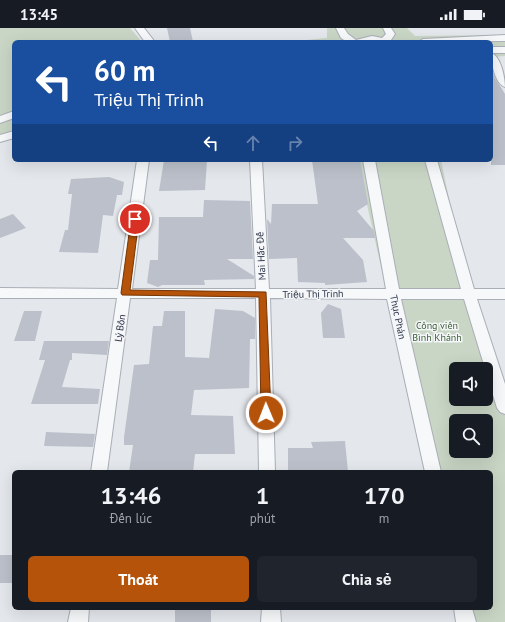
<!DOCTYPE html>
<html lang="vi">
<head>
<meta charset="utf-8">
<style>
	:root { --surface:#171b24; --page:#20242c; --text:#f1f3f6; --muted:#9ea1a6; --accent:#b45309 }
	body { margin:0; font-family:"PT Sans",sans-serif; background:var(--page); color:var(--text); height:100vh; display:flex; flex-direction:column; font-size:15px; white-space:nowrap }
	* { box-sizing:border-box; margin:0 }
	p { font-size:13px; color:var(--muted) }
	.icon { flex:none; width:22px; height:22px; fill:none; stroke:currentColor; stroke-width:2; stroke-linecap:round; stroke-linejoin:round }
	.map { position:relative; flex:1; overflow:hidden }
	.details { position:absolute; left:12px; top:442px; width:481px; height:140px; display:flex; flex-direction:column; background:var(--surface); border-radius:6px; box-shadow:0 4px 16px #0002 }
	.details>* { flex:none }
	.top-card { position:absolute; left:12px; top:12px; width:481px; height:122px; border-radius:6px; box-shadow:0 4px 16px #0002; background:#1a4fa0; color:#fff; overflow:hidden }
	.tools { position:absolute; left:449px; top:334px; display:grid; gap:8px }
	.tools a { display:grid; place-items:center; width:44px; height:44px; border-radius:6px; background:var(--surface); box-shadow:0 4px 16px #0002; font-size:20px }
	.pin { position:absolute; display:grid; place-items:center; width:34px; height:34px; color:#fff; margin:-17px; border:2px solid #fff; border-radius:50%; box-shadow:0 1px 4px #0007 }
	.me { position:absolute; width:44px; margin:-22px; rotate:359deg; stroke-linejoin:round; filter:drop-shadow(0 0 3px #0008) }
	.turn { display:flex; align-items:center; gap:14px; height:84px; padding:0 16px; font-size:18px }
	.turn .icon { width:52px; height:52px; stroke-width:2.5 }
	.turn b { display:block; font-size:28px; line-height:34px }
	.lanes { display:flex; align-items:center; height:38px; padding:0 16px; background:#0003; justify-content:center; gap:20px; direction:ltr }
	.lanes .off { opacity:.35 }
	.eta { display:flex; justify-content:space-evenly; align-items:center; height:68px; text-align:center }
	.eta b { font-size:24px; font-weight:700; line-height:28px }
	.cta { display:flex; gap:8px; margin-top:auto; padding:8px 16px }
	.cta a { flex:1; height:46px; border-radius:6px; background:var(--accent); color:#fff; font-size:16px; font-weight:700; line-height:46px; text-align:center }
	.cta a+a { background:var(--page); color:var(--text) }
	.status { display:flex; justify-content:space-between; align-items:center; height:28px; padding:0 20px; background:var(--surface); direction:ltr }
	.status svg { height:11px; fill:currentColor }
	.map>svg:first-child { display:block }
</style>
</head>
<body>
<div class="status"><b>13:45</b><svg viewBox="0 0 49 12"><path d="M0 12V9h3v3zM5 12V6h3v6zM10 12V3h3v9zM15 12V0h3v12zM26 1h20v11H26zM47 4h2v5h-2z"/></svg></div>
<div class="map">
<svg width="505" height="594" viewBox="0 0 505 594">
	<rect width="100%" height="100%" fill="#e4e7ec"/>
	<path fill="#c9d6c5" fill-rule="evenodd" d="M0,0h130l12,14h-128v71l-14,6z
		M327,0h80l8,8 90,-1v21l-14,1v-15h-206l42,-4z
		M14,88v15l-14,6v-14z
		M357,132h84l28,134 36,114v214h-45l-3,-14h34v-136h-64zM456,341h30v30h-30zM456,393h30v30h-30z"/>
	<path fill="#bbc0ca" d="M167,0h23l3,14h-23z
		M491,38l4,12 10,16v71h-14v-66h1z
		M164,132l43,1 -2,29 -46,1z
		M312,132h48l8,44 -11,7 17,20 1,7h-32l20,22 4,22 -42,3v-2l-27,-1 -1,-24 -28,1 -2,-40 4,5 1,-20h46z
		M109,149l15,5 -2,13h-5l-4,21 -10,-1 -5,38 -39,-1 6,-22h3l4,-36h-4l3,-15z
		M204,172l46,1 3,58h-26l27,17v3l-50,1 1,5h-43l-4,2 -11,-4 3,-23h8l1,-43h44z
		M13,186l13,14 -26,10v-19z
		M328,276l13,5 4,29h-22l-2,-25z
		M215,281l28,2 12,7v21h-5l-1,49 -55,2 -3,25 42,1 2,38h-40l-2,18h-64l4,-27h-9v-8l10,-72 15,-1 4,-38h9l2,-15h21v46l24,1z
		M24,283h18l-7,30h-21z
		M44,313h65l-2,14 -35,-2v7h-2l-8,27 38,2 -2,15h-67l14,-44h-6z
		M46,404l49,2 -2,13 -49,-1z
		M345,413l3,31h-60v-24h25l-2,-6z
		M0,527h14v28h-14z
		M175,580h36v14h-36z"/>
	<g fill="none" stroke-linecap="round" stroke-linejoin="round">
		<defs>
			<path id="minor" d="M135,0h9l11,14h-10z
				M336,0h8l4,6 8,6 16,-4 10,2 4,-4 -3,-6h8l4,6 -4,6 2,2h-46l-6,-4z
				M505,7v6l-87,1 5,-3z
				M491,19h14v6h-14z
				M491,25c10,3 14,25 14,34 -10,-3 -14,-25 -14,-34z
				M14,83v7l-14,5v-7z
				M14,103v7l-14,4v-7z
				M137,132h12l-17,129h124l-6,-129h12l7,129h117l-23,-129h12l24,129h62l-36,-129h12l37,129h31v10h-28l28,85v30l-5,-2 -3,-4 -33,-109h-63l40,173h-16l-38,-173 -117,-1 5,174h-16l-3,-174h-126l-23,174h-16l26,-174h-117v-10l118,1z
				M71,580h18l-1,14h-20z
				M262,580h18l1,14h-20z
				M454,580h18l4,14h-20z"/>
		</defs>
		<use href="#minor" stroke="#a9aeb7" stroke-width="2"/>
		<use href="#minor" fill="#f7f8fa" fill-rule="evenodd"/>
	</g>
	<path fill="#b45309" stroke="#753606" d="M135,188l4,3 -9,71 136,2 5,121 -2,3 -3,1 -5,-4 -2,-116 -137,-2 -1,-2 10,-74z"/>
	<g text-anchor="middle" dominant-baseline="central" stroke-width="3" stroke-linejoin="round" paint-order="stroke">
		<g font-size="10" fill="#2b3445" stroke="#f4f6f9">
			<text transform="translate(261 228) rotate(-93)">Mai Hắc Đế</text>
			<text transform="translate(313 266) rotate(-1)">Triệu Thị Trinh</text>
			<text transform="translate(398 289) rotate(78)">Thục Phán</text>
			<text transform="translate(120 300) rotate(-82)">Lý Bôn</text>
		</g>
		<g font-size="10" fill="#3f6138" stroke="#f4f6f9">
			<text x="437" y="297">Công viên<tspan x="437" dy="12">Bình Khánh</tspan></text>
		</g>
	</g>
</svg>
<div class="tools">
<a><svg class="icon" aria-label="sound" viewBox="0 0 24 24"><path d="M4 9h4l5-4v14l-5-4H4zM17 9q2 3 0 6"/></svg></a>
<a><svg class="icon" aria-label="search" viewBox="0 0 24 24"><circle cx="10" cy="10" r="6"/><path d="M15 15l6 6"/></svg></a>
</div>
<div class="pin" style="left:135px;top:191px;background:#d93025"><svg class="icon" aria-label="arrive" viewBox="0 0 24 24"><path d="M6 21V4h12l-3 4 3 4H6"/></svg></div>
<svg class="me" style="left:266px;top:385px" viewBox="-20 -20 40 40"><circle r="17" fill="#b45309" stroke="#fff" stroke-width="3"/><path d="M0-11L8 9 0 5-8 9z" fill="#fff"/></svg>
<div class="top-card">
<div class="turn"><svg class="icon" aria-label="left" viewBox="0 0 24 24"><path d="M17 20v-9H6M10 6l-5 5 5 5"/></svg><div><b>60 m</b>Triệu Thị Trinh</div></div>
<div class="lanes"><svg class="icon" aria-label="left" viewBox="0 0 24 24"><path d="M17 20v-9H6M10 6l-5 5 5 5"/></svg><svg class="icon off" aria-label="ahead" viewBox="0 0 24 24"><path d="M12 20V5M6 11l6-6 6 6"/></svg><svg class="icon off" aria-label="right" viewBox="0 0 24 24"><path d="M7 20v-9h11M14 6l5 5-5 5"/></svg></div>
</div>
<section class="details">
<div class="eta">
<div><b>13:46</b><p>Đến lúc</p></div>
<div><b>1</b><p>phút</p></div>
<div><b>170</b><p>m</p></div>
</div>
<div class="cta"><a>Thoát</a><a>Chia sẻ</a></div>
</section>
</div>
</body>
</html>
